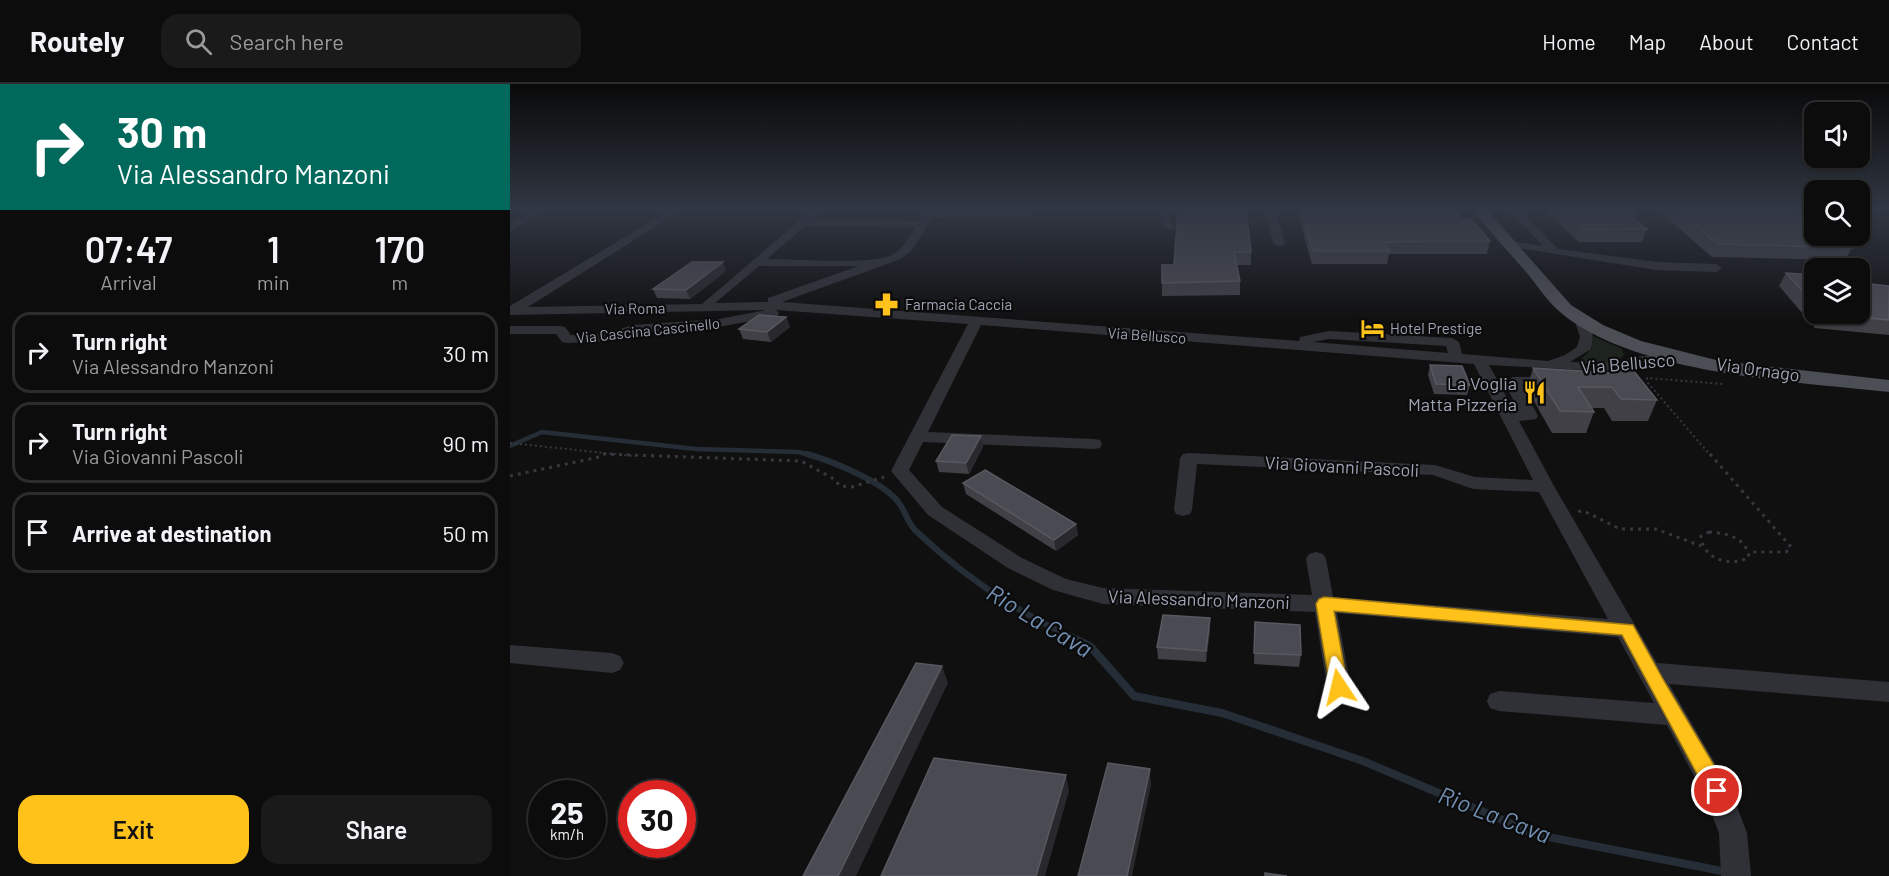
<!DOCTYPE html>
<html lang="en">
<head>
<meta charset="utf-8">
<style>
	:root { --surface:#0c0c0d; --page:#1a1a1b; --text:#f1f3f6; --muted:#9a9b9d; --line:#2c2c2e; --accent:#ffc21a }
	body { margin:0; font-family:Barlow,sans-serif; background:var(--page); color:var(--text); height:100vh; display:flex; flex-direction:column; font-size:22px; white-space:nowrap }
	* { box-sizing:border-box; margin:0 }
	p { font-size:20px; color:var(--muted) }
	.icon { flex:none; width:33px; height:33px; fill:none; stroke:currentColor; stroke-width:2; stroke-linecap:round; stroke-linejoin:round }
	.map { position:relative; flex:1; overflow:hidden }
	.drawer { display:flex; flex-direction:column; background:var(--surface); width:510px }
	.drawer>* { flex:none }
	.hud { background:#00695c; color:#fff; overflow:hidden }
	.buttons { position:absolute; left:1294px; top:18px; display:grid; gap:12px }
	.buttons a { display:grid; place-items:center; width:66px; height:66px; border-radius:12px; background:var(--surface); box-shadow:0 2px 4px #0004,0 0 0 2px var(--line); font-size:30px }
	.speed { position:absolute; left:18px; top:696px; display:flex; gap:12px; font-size:30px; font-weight:700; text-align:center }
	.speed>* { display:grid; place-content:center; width:78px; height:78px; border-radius:50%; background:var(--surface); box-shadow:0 2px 4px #0004,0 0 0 2px var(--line); line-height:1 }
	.speed small { font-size:15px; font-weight:400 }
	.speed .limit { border:9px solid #d22; background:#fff; color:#111 }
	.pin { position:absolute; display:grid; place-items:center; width:51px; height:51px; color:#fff; margin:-26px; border:3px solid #fff; border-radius:50%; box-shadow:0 2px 6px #0007 }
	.me { position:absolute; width:66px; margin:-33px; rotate:350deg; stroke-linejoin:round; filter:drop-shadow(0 0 4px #0008) }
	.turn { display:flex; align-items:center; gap:21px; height:126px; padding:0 18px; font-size:27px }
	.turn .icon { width:78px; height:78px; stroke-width:2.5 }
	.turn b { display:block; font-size:42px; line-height:51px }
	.eta { display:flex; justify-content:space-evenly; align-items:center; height:102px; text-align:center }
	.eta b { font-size:36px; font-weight:600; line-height:42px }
	.cta { display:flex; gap:12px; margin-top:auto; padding:12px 18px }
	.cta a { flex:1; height:69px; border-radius:18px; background:var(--accent); color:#111; font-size:24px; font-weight:600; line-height:69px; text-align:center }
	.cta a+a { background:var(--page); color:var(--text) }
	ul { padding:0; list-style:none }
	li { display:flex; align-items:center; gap:18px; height:81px; margin:0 12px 9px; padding:0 6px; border:3px solid var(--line); border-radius:18px }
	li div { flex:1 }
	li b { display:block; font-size:22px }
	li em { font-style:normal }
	header { display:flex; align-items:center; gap:36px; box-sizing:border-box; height:84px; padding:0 30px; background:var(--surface); border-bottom:2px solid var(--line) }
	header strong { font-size:28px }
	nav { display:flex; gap:33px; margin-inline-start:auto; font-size:21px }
	.search { width:420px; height:54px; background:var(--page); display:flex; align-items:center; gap:15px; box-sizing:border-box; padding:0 21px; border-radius:18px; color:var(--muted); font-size:22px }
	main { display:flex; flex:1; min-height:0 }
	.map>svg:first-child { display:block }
</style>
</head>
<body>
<header>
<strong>Routely</strong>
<div class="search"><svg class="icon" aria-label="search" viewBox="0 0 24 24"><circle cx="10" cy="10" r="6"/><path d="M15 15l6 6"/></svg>Search here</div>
<nav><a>Home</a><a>Map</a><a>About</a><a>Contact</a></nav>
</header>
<main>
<section class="drawer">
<div class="hud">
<div class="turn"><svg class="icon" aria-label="right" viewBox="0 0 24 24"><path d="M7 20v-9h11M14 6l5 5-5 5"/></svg><div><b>30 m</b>Via Alessandro Manzoni</div></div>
</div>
<div class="eta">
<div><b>07:47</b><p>Arrival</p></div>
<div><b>1</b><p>min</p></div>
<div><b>170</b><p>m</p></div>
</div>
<ul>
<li><svg class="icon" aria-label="right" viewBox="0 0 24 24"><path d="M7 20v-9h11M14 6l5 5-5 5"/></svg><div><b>Turn right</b><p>Via Alessandro Manzoni</p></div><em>30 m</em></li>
<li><svg class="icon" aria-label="right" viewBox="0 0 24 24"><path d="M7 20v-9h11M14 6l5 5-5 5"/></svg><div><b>Turn right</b><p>Via Giovanni Pascoli</p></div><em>90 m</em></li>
<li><svg class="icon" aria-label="arrive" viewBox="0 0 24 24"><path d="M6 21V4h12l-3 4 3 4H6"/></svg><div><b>Arrive at destination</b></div><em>50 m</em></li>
</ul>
<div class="cta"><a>Exit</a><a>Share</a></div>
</section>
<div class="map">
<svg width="1379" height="792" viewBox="0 0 1379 792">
	<rect width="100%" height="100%" fill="#101011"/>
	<path fill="#1c241d" d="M1083,252l29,13 2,6c-11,13 -28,9 -44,9l-2,-2 14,-14z"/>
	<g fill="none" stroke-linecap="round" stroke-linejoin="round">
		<path stroke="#252d36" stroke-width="4.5" d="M0,362l32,-14 154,17 103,3 13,4"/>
		<path stroke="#252d36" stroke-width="6" d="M297,370c25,7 77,28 92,49 6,8 9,20 16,27 46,44 100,81 158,108"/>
		<path stroke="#252d36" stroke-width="8" d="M559,552l21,10 44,50 88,17 141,48 175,74 189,37"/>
		<path stroke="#36383e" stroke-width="2" stroke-dasharray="2 3" stroke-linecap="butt" d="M0,359l123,13
			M1201,372l-63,-73 -1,-5 76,6"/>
		<path stroke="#36383e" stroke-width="3" stroke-dasharray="3 5" stroke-linecap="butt" d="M93,370l198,7 33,18 6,7 12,1 32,-10
			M1200,370l81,93 -5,5h-37
			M0,392l94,-20
			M1068,427l10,2 32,16h36l45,17
			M1199,448c17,1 37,5 40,25 -18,11 -47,2 -48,-21z"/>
		<path fill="#303137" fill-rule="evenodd" d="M26,126h12l-38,21v-7z
			M160,126h12l-154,97 174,-3 110,-94h11l-11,10 108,1 7,-11h10l-1,2h88l4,1v4l-96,1 -20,32 -11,9 -119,43 517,39 1,-4 29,-6 123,7 7,4 3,12 86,7 17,-6 12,-8 3,-11 -6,-16 7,-4c13,4 13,22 10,33l-21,13 34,1 39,-7 46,-1 2,3 -2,3 -5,1 -41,2 -39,7 -115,-6 25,46h5l-13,-25 6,-9h40l8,5 -8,5 -30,-2 16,31 -2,3 -17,2 35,65 103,177 232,19v20l-220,-18 62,107 16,42 4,43h-30l-2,-43 -14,-36 -38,-72 -168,-14 -9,-3 -3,-7 3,-7 9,-3 155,12 -36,-66 -281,-24 14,74 -3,7 -9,3 -9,-3 -3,-7 -12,-75 -212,-8 -50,-14 -45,-22 -80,-53 -37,-44 77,-147 -192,-14 3,3 -2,3 -58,11 -85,6 -26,8 -41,2 -5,-1 -6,-8h-46v-8h50l5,1 6,8 36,-2 26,-8 86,-6 47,-9 -256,5v-9zM295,142l111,1c-7,10 -13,22 -24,28 -19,10 -98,4 -125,4zM249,182h100l-91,32v4l-53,1zM471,241l493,39 59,116 -58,-3 -40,-12 -246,-12 -6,1 -3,4 -6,52 2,4 7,2 7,-2 2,-4 5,-46 236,11 40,14 66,3 69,127 -275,-22 -7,-38 -3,-5 -7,-2 -7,2 -3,5 6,36 -209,-7 -37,-9 -44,-21 -80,-51 -33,-37 14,-28 171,7 6,-1 2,-4 -2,-4 -6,-1 -166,-7zM819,255l117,7 2,7 -135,-11z
			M649,126h10l2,12 4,5 -1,2h-8l-5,-7z
			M755,126h10l10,33 -2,2 -4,1 -6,-3z
			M999,126h11l38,39 98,13 60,2 6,4 -6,4 -60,-2 -150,-24v-4l4,-1 33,5z
			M0,561l102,8 8,3 4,7 -4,7 -8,3 -102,-10z"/>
		<path fill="#4c4e56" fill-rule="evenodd" d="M964,126h13l84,95 32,20 38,16 79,20 169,19v12c-92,-10 -259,-18 -330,-81 -12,-10 -22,-26 -32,-38 -18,-21 -38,-41 -53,-63z"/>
	</g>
	<path fill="#404046" d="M668,126l73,42v13h-15l4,16v14l-78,1v-13l12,-18z
		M787,126h159l5,9 29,22 -3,13h-98l-2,10h-75z
		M1034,126h87l5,4 -2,5 13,10 -5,13h-63z
		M1148,126h135l59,38 -7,12 -133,-3z
		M216,187l-36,28 -33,-1 -4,-9z
		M1276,189l29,2v39h45l29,-28v49l-74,-7 -36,-42z
		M276,233l4,10 -19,15 -28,-3 -4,-10z
		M920,281l40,20 -3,10 -33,-1 -6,-19z
		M1023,284l81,5 43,27 -9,21h-36l-8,-13h-12l2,4 -8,21h-34l-25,-44z
		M471,352l2,11 -14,27 -30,-2 -3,-11z
		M453,399l113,41 2,11 -22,16 -90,-57z
		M745,538l46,33 -2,12 -45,-3z
		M700,546l-4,32 -48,-3 -1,-12z"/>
	<path fill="#29282c" d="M213,178l3,9 -36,28 -4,-9z
		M276,233l4,10 -19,15 -4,-10z
		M471,352l2,11 -14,27 -3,-11z
		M566,440l2,11 -22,16 -2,-11z
		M700,534v12l-4,32v-11z
		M432,582l6,17 -92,193h-18z
		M640,685l1,16 -19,91h-5z
		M556,691l3,16 -24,85h-9z"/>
	<path fill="#4a4a52" stroke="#585861" stroke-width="1.5" d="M668,126h68l5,42h-17l6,29 -78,2v-18h12z
		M791,126h155l5,9h10l19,22 -105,1 4,9h-76z
		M1051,126h70l5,4h-9l20,15 -64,1z
		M1166,126h117l22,14v12h18l19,12 -134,-4z
		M182,178h31l-37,28 -33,-1z
		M1276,189l29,2v30z
		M1350,199l29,3v34l-66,-6h37z
		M249,231l27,2 -19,15 -28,-3z
		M920,281l32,1 8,19 -34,-1z
		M1023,284l81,5 6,-3h13l24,30 -36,-1 -9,-12h-34l16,25 -34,-1z
		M442,351l29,1 -15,27 -30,-2z
		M475,386l91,54 -22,16 -91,-57z
		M653,531l47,3 -4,33 -49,-4z
		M745,538l45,3 1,30 -47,-2z
		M406,579l26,3 -104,210h-35z
		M424,674l132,17 -30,101h-155z
		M598,679l42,6 -23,107h-49z
		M755,789l22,3h-22z"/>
	<linearGradient id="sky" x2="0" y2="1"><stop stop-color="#090909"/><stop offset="0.53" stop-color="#313743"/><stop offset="1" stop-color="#313743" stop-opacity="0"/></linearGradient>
	<rect width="1379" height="237" fill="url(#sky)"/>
	<path fill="#ffc21a" stroke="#a67e11" stroke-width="1.5" d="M814,513l309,28 31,56 61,103 3,7 -3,7 -8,2 -7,-2 -88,-163 -288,-24 14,76 -3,5 -6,2 -7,-2 -2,-5 -14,-83 3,-5z"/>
	<defs>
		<symbol id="pharmacy-bare" viewBox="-9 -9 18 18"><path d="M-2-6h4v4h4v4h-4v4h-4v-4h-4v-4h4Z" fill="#ffc21a" stroke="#0b0b0c" stroke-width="2.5" paint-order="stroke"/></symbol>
		<symbol id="hotel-bare" viewBox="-9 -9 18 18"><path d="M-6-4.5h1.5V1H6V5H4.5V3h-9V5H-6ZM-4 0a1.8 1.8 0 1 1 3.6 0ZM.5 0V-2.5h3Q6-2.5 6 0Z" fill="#ffc21a" stroke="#0b0b0c" stroke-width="2.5" paint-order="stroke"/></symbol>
		<symbol id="restaurant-bare" viewBox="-9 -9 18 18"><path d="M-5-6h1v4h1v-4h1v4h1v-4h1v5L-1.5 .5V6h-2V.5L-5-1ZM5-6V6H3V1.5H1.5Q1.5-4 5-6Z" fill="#ffc21a" stroke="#0b0b0c" stroke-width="2.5" paint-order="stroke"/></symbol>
	</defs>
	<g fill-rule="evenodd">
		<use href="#pharmacy-bare" x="360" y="204" width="33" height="33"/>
		<use href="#hotel-bare" x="846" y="228" width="33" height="33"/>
		<use href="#restaurant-bare" x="1008" y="292" width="33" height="33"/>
	</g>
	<g text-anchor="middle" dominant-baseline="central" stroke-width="4.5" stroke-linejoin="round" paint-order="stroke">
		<g font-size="15" fill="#9fa4b4" stroke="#0b0b0c" text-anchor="start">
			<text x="395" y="220">Farmacia Caccia</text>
			<text x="880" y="244">Hotel Prestige</text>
		</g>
		<g font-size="15" fill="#9fa4b4" stroke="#0b0b0c">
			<text transform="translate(125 224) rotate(-1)">Via Roma</text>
			<text transform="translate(138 246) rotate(-6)">Via Cascina Cascinello</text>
			<text transform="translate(637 251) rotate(4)">Via Bellusco</text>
		</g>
		<g font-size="18" fill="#9fa4b4" stroke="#0b0b0c">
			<text transform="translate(1118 279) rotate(-5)">Via Bellusco</text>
			<text transform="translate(1248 285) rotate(8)">Via Ornago</text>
			<text transform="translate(832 382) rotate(3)">Via Giovanni Pascoli</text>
			<text transform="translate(689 515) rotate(2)">Via Alessandro Manzoni</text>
		</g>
		<g font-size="18" fill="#9fa4b4" stroke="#0b0b0c" text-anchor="end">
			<text x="1007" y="299">La Voglia<tspan x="1007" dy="21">Matta Pizzeria</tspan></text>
		</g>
		<g font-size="24" font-style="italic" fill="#7290b3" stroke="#0b0b0c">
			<text transform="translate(530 536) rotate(31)">Rio La Cava</text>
			<text transform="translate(985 730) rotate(21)">Rio La Cava</text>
		</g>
	</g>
</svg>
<div class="buttons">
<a><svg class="icon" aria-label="sound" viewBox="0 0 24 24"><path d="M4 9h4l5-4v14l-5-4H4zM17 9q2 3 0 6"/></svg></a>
<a><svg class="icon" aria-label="search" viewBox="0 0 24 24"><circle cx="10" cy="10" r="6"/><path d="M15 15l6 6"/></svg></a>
<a><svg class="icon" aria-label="layers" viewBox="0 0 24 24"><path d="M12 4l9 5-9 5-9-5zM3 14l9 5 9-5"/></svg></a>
</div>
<div class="speed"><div>25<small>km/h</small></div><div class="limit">30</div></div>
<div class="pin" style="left:1207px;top:707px;background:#d93025"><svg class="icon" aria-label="arrive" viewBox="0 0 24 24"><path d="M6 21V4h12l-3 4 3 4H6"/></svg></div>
<svg class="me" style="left:829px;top:603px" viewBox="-20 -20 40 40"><path d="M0-17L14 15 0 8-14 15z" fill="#ffc21a" stroke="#fff" stroke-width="4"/></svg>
</div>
</main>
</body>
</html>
